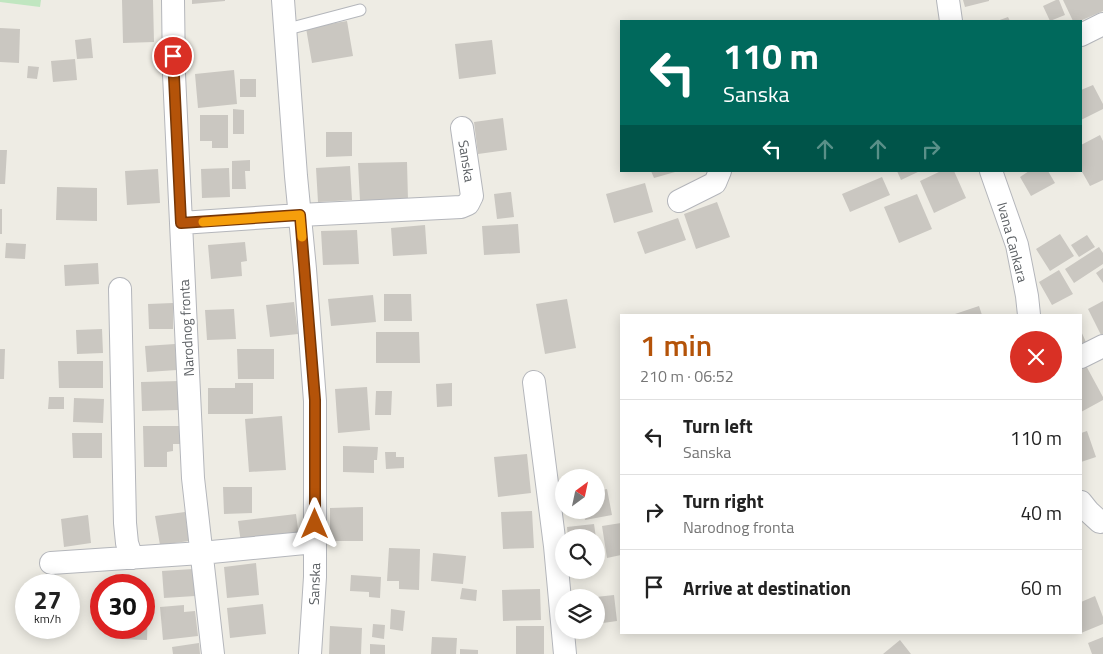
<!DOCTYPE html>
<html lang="en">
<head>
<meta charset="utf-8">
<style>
	:root { --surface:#fff; --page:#f2f2f2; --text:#222; --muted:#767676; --line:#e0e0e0; --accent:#b45309 }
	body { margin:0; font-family:"Titillium Web",sans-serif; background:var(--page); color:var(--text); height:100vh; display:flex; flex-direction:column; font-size:19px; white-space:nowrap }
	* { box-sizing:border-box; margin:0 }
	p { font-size:16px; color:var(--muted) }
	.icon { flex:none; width:28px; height:28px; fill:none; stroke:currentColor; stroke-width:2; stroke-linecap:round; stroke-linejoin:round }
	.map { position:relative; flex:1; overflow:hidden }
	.side { position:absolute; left:620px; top:314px; width:462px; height:320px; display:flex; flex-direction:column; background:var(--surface); border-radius:0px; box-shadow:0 2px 12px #0003 }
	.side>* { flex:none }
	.guide { position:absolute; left:620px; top:20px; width:462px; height:152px; border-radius:0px; box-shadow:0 2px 12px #0003; background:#00695c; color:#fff; overflow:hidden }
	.needle { width:32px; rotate:33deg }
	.buttons { position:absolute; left:555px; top:469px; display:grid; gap:10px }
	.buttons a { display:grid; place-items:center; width:50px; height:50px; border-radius:50%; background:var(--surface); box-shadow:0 2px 12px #0003; font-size:25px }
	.speed { position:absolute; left:15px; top:574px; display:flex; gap:10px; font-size:25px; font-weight:700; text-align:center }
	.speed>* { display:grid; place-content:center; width:65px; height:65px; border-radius:50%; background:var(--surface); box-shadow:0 2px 12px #0003; line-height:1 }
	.speed small { font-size:12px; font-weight:400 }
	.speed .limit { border:8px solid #d22; background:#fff; color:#111 }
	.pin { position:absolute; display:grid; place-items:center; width:42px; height:42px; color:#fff; margin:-21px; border:2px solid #fff; border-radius:50%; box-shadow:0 1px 5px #0007 }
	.me { position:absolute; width:55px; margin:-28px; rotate:0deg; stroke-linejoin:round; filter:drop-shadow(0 0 4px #0008) }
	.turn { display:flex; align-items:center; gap:18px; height:105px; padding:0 20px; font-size:22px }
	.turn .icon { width:65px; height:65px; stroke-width:2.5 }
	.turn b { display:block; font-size:35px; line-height:42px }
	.lanes { display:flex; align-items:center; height:48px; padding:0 20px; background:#0003; justify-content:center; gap:25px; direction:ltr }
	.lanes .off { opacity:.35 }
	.round { display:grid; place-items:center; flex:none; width:52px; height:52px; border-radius:26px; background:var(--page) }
	.head { display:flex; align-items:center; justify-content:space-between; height:85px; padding:0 20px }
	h1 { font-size:30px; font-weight:600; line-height:38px; color:var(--accent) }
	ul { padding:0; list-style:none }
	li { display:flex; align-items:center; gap:15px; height:75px; padding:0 20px; border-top:1px solid var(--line) }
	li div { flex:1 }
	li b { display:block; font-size:19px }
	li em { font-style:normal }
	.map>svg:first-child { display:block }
</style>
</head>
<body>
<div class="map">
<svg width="1103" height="654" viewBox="0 0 1103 654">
	<rect width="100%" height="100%" fill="#eeece4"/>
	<path fill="#c0e6c0" d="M0,0h41l-1,7 -40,-5z"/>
	<path fill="#cac7c1" d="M122,0h31l1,42 -31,1z
		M192,0h33v1l-33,3z
		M963,0h26v1l-24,6z
		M1056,0h3l6,15 -15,6 -7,-15z
		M1063,0h40v11l-23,10h-7z
		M1008,17l2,4h-13z
		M347,21l6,35 -41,7 -6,-35z
		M0,28l20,1 -1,34 -19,-1z
		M91,38l2,20 -16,1 -2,-19z
		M492,40l4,34 -37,5 -4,-35z
		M75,59l2,21 -24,2 -2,-21z
		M28,66l11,1 -2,12 -10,-1z
		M234,70l3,34 -39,4 -3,-34z
		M240,79h16v18h-16z
		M1093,85l10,19v5l-22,11v-30z
		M233,109l11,1v24h-11z
		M200,115h28v33h-16v-7h-12z
		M503,118l4,32 -29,4 -4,-32z
		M326,132h26v24l-26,1z
		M1100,135l3,6v39l-13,6 -9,-16v-25z
		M0,150h7l-2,34h-5z
		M250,160v11h-5l1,18h-14v-28z
		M407,162l1,38 -48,1 -2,-38z
		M350,166l2,34 -34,2 -2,-34z
		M229,168l1,29 -28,1 -1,-29z
		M158,169l2,34 -33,2 -2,-34z
		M651,171h24v1l-21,6z
		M897,171h23l-19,9z
		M941,171h13l12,27 -32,15 -14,-32z
		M1029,171h19l7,12 -24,13 -11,-19z
		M882,177l8,18 -40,17 -8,-18z
		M645,183l8,29 -39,11 -8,-29z
		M57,187l40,1v33l-41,-1z
		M511,192l3,25 -17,2 -3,-25z
		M917,194l15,35 -33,14 -15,-36z
		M717,202l13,35 -34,12 -12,-35z
		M0,209h2v25h-2z
		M678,218l8,22 -41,14 -8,-22z
		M518,224l2,29 -36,2 -2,-29z
		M425,225l2,29 -34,2 -2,-28z
		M357,230l2,34 -36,1 -2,-34z
		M1060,234l14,22 -24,15 -14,-22z
		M1087,235l8,12 -16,10 -8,-12z
		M245,242l2,19 -6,1 1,14 -31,3 -3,-34z
		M6,243l20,1 -1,15 -20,-1z
		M1099,247l4,6v11l-29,19 -9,-14z
		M98,263l1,21 -34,2 -1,-21z
		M1103,268v15l-7,-10z
		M1059,270l14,24 -21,11 -13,-23z
		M384,294h27l1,27h-28z
		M373,295l3,27 -45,4 -3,-27z
		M567,299l9,49 -31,6 -9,-50z
		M1103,301v38l-15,-30z
		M294,302l4,32 -28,3 -4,-32z
		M173,303v26h-24l-1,-25z
		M979,306l3,9h-30z
		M234,309l2,30 -29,1 -2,-30z
		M102,329l1,24 -26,1 -1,-24z
		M1081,331l8,18 -8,3z
		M376,332h43l1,31h-44z
		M175,344l2,26 -30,2 -2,-26z
		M0,349h5l-1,30h-4z
		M237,349h37v30h-36z
		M58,361h45v27h-44z
		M1084,362l19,35v3l-22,12v-48z
		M179,381v29l-37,1 -1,-29z
		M235,383h18v31h-45v-26h27z
		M452,383v23l-15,1 -1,-23z
		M367,387l3,43 -32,3 -3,-44z
		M376,391h16l-1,24h-16z
		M49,397h15v12h-16z
		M74,398l30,1 -1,24 -30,-1z
		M282,416l4,54 -37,2 -4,-53z
		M143,426h37l1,18h-8v7l-6,1v15h-23z
		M1087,431l9,26 -15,5v-29z
		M72,433h30v25h-29z
		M343,446l35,1 -1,13h-3v13l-31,-1z
		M385,452h11v5h8v11l-18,1z
		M527,454l4,39 -33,4 -4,-40z
		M223,487h29v26l-28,1z
		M607,489l5,26 -27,5 -2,-10h13v-19z
		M363,507v34h-33v-33z
		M532,511l2,37 -31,1 -2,-37z
		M185,512l4,29 -29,4 -5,-29z
		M296,514l3,23 -58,6 -3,-22z
		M88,515l3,28 -27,4 -3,-28z
		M621,523v32l-14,3 -5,-32z
		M594,524l2,14h-28l-1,-11z
		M389,548l31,1 -1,41 -20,-1v-8h-12z
		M433,553l33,3 -3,28 -32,-3z
		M256,563l3,32 -32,3 -3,-31z
		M193,569l2,27 -31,2 -2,-27z
		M351,575l30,2 -1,21 -11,-1v-5l-19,-1z
		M462,588l15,2 -1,11 -16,-2z
		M540,589l1,31 -38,1 -1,-31z
		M614,595l3,26 -21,3v-27z
		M1095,596l8,21v7l-22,9v-31z
		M263,604l3,30 -36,4 -3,-30z
		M144,605h4l-1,35 -27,-1v-11h24z
		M184,605v7l11,-1 3,25 -35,4 -3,-33z
		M391,609l14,2 -2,20 -13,-2z
		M373,624l12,1 -1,14 -12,-2z
		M330,626l32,2 -1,26h-32z
		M516,626h28v28h-28z
		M432,637l25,1 -1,16h-25z
		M1103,637v17h-11l-4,-11z
		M900,640l11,14h-28z
		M199,643l1,11h-27l-1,-7z
		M370,644l15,1v9h-15z
		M460,649l18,1v4h-18z"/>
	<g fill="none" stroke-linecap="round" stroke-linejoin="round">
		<defs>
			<path id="service" d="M284,30l76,-20"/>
			<path id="minor" d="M173,0l1,74 19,404 20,176
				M283,0l13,176 9,93 10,132v176l-5,77
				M948,0l3,21
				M1081,35l22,-11
				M991,171l26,74 10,51 2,19
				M679,201l36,-18 5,-12
				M181,223l119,-8 161,-8 7,-3 4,-8 -10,-68
				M120,289l5,234 2,20 5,15
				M1081,357l22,-11
				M534,382l21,164 10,108
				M1081,502l8,10 11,10
				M51,563l150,-10 114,-11"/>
		</defs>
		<use href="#service" stroke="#b4b6bb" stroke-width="13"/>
		<use href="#minor" stroke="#b4b6bb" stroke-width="24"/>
		<use href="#service" stroke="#fff" stroke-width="11"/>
		<use href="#minor" stroke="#fff" stroke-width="22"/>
	</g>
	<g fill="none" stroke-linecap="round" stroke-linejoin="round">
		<defs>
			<path id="route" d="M173,56l8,167 119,-8 15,185v124"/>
		</defs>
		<use href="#route" stroke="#753606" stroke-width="12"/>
		<use href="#route" stroke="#b45309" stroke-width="9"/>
		<path stroke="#f59e0b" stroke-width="9" d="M203,222l97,-7 2,22"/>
	</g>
	<g text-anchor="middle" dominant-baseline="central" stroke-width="4" stroke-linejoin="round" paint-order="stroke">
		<g font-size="14" fill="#5c6064" stroke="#fff">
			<text transform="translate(467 161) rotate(81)">Sanska</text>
			<text transform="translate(1013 242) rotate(75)">Ivana Cankara</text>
			<text transform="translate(186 328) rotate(-93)">Narodnog fronta</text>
			<text transform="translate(314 584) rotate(-88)">Sanska</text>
		</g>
	</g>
</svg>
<div class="buttons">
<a><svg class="needle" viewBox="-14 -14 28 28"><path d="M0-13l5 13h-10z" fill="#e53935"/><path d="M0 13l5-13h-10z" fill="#767676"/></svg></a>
<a><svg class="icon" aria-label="search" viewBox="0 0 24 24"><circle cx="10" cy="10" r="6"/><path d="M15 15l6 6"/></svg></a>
<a><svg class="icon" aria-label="layers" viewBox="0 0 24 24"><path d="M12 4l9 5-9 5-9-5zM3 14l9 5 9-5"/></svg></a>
</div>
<div class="speed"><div>27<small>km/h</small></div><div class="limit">30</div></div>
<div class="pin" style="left:173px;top:56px;background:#d93025"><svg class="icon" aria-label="arrive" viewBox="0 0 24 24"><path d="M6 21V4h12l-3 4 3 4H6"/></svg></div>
<svg class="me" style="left:315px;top:524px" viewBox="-20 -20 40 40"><path d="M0-17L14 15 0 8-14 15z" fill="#b45309" stroke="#fff" stroke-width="4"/></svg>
<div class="guide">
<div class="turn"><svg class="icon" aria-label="left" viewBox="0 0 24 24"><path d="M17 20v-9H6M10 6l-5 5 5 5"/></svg><div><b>110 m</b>Sanska</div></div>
<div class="lanes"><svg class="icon" aria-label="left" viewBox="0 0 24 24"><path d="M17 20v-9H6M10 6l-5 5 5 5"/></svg><svg class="icon off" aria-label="ahead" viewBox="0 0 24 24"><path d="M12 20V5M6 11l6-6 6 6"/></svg><svg class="icon off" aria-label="ahead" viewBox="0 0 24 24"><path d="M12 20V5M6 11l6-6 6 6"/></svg><svg class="icon off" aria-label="right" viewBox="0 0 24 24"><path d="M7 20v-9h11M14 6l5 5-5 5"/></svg></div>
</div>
<section class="side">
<div class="head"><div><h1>1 min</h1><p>210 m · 06:52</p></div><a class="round" style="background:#d93025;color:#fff"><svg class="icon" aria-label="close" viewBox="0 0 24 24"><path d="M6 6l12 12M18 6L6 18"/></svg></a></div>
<ul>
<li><svg class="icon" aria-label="left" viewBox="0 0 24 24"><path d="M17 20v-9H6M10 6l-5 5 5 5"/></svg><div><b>Turn left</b><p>Sanska</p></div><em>110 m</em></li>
<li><svg class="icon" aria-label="right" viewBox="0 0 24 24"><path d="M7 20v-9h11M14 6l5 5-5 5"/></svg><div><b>Turn right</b><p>Narodnog fronta</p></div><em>40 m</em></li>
<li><svg class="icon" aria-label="arrive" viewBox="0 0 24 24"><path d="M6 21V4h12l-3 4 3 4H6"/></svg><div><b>Arrive at destination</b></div><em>60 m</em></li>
</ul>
</section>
</div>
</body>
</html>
